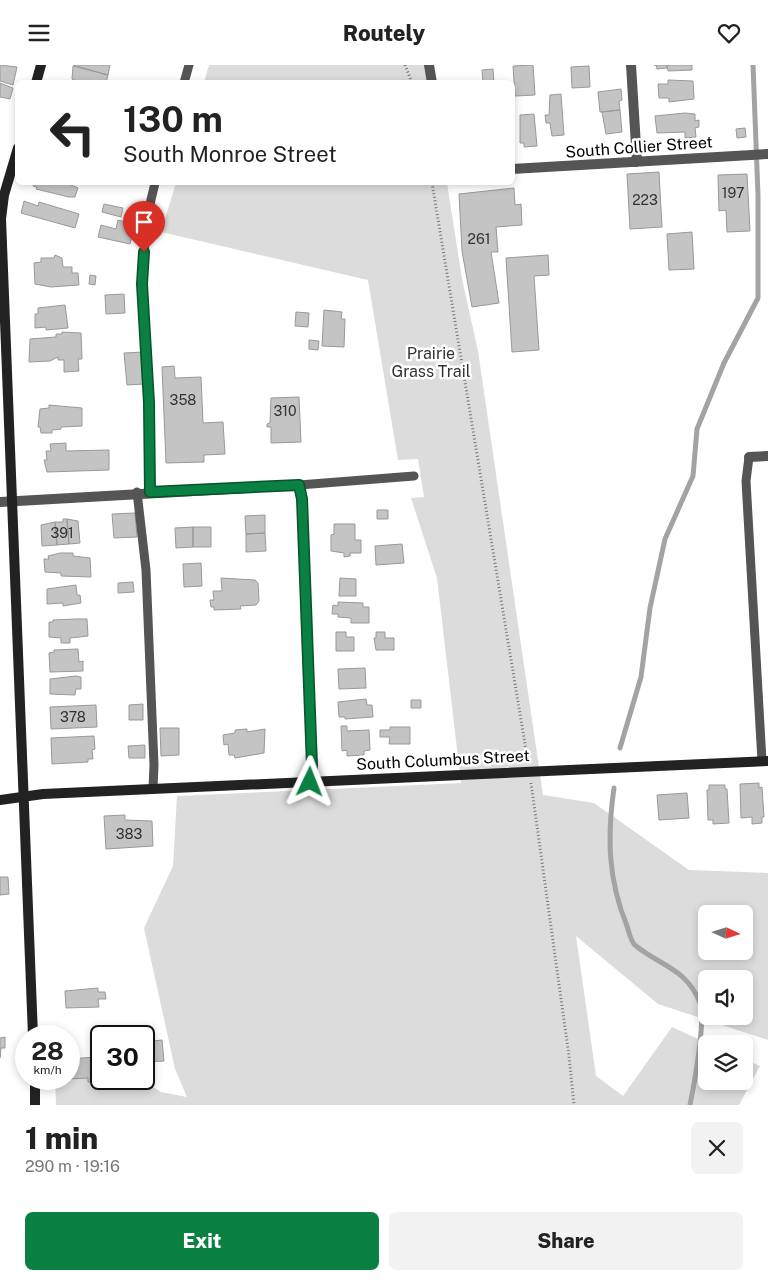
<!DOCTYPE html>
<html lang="en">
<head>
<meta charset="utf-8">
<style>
	:root { --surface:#fff; --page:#f2f2f2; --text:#222; --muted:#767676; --accent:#0b8043 }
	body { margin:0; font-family:"Public Sans",sans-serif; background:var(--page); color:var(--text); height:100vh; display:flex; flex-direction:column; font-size:19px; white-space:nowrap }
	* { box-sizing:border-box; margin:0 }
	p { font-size:16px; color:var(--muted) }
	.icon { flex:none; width:28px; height:28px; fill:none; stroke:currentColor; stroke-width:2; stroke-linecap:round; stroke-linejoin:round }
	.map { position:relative; height:1040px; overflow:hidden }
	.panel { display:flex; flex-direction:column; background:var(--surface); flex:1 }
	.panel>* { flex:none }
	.top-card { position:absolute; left:15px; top:15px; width:500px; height:105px; border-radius:8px; box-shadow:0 2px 8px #0003; background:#fff; color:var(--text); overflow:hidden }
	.needle { width:32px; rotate:94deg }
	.controls { position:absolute; left:698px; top:840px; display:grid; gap:10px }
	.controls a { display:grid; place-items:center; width:55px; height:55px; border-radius:8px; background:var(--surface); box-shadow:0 2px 8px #0003; font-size:25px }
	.speed { position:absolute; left:15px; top:960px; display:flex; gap:10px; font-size:25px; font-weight:700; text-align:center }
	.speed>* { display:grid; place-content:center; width:65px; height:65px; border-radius:50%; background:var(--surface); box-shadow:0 2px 8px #0003; line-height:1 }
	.speed small { font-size:12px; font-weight:400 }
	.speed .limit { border:2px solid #111; border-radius:8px; background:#fff; color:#111 }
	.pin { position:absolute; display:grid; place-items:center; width:42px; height:42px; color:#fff; margin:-51px -21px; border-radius:50% 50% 50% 0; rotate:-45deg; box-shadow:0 0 5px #0007 }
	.pin .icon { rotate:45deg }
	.me { position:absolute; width:55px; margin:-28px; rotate:2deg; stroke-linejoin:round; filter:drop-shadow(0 0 4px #0008) }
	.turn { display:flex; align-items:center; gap:18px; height:105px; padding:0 25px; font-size:22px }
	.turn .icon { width:65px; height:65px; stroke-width:2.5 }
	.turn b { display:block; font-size:35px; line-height:42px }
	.round { display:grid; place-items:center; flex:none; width:52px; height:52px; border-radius:8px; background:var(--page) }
	.head { display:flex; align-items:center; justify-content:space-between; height:85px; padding:0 25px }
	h1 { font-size:30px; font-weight:800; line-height:38px }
	.primary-button { display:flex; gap:10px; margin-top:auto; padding:10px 25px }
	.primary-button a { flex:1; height:58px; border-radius:8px; background:var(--accent); color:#fff; font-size:20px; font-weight:800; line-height:58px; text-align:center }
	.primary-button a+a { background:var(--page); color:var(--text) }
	header { display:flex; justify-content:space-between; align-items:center; height:65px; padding:0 25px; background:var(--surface); font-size:22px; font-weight:800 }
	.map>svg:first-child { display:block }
</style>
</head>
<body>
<header><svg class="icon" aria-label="menu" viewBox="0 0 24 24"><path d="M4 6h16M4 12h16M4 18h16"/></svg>Routely<svg class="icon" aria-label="heart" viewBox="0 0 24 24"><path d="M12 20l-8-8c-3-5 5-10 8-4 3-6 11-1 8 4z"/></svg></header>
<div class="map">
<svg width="768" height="1040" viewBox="0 0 768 1040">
	<rect width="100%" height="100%" fill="#fff"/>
	<path fill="#dcdcdc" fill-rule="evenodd" d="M209,0h220l2,18h-227z
		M176,118h271l15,96 16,72 65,444 51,8 95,67 79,3v167l-110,-36 -82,-68 20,140 27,20 49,-69 37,17h-3v37h38v-22l16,7 -21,39h-683l-1,-26h14v-6l32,-2v8h40l20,13 26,5 -12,-28 -31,-141 29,-62 4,-70 284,-13 -24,-205 -26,-80 13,-1 -6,-38 -20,1 -30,-180 -207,-48zM706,849h38v37h-38zM706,914h38v37h-38z"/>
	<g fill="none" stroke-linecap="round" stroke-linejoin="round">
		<path stroke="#a3a3a3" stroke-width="5" d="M620,683l21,-71 9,-69 15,-69 28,-63 4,-47 27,-66 34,-65v-103l-5,-130
			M614,723c-7,49 -6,92 13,138 2,6 4,17 9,20 25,20 51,23 64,57 6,17 -6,82 -10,102"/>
	</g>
	<path fill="#c4c4c4" stroke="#999" d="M0,0l17,2 -4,18 -13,-4z
		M73,0h37l-2,10z
		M533,0l2,30 -20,1 -2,-30z
		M654,0h13v3l-10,1 -1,-4z
		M667,0h25v5l-24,1z
		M73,1l35,9 -2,8h-24l-10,-4z
		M589,1l1,21 -18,1 -1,-21z
		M493,4l1,14h-11l-1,-13z
		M668,15l25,1 1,18 -25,3v-4h-10l-1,-14h10z
		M0,18l13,5 -3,11 -10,-2z
		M621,24l1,11 -3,1 1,9 -20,2 -2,-20z
		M561,29l3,41 -12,1 -2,-13h-4l-1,-8h4l1,-20z
		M620,45l2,22 -16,2 -4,-22z
		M685,48l10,1v7l4,-1v7l-4,1 1,9 -11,1v-6l-28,1 -2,-17z
		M534,49l3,32 -13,1v-4h-4v-28z
		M745,63l1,9 -9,1 -1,-9z
		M659,107l3,55 -32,2 -3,-55z
		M747,109l3,57 -23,1 -1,-22 -7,1 -1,-36z
		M34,118h32l12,5 -3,9h-6l-33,-8 1,-2 -4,-1z
		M514,123l1,17 6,-1 1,21 -26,2 2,25h-7l8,51 -27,4 -10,-56 -3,-57z
		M24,136l14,5 1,-4 40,12 -4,14 -54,-15z
		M104,139l19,4 -2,9 -19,-5z
		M118,155l17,5 -5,19 -32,-7 3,-12 15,4z
		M692,167l2,37 -25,1 -2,-36z
		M55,190l7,3 1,9h9v6h6l1,12 -28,2 -16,-3 -1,-21 7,-1v-4h13z
		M548,190l1,20 -15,1 5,74 -27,2 -6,-94z
		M90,210l6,1 -1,9 -6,-1z
		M124,229l1,19 -19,1 -1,-19z
		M65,240l3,23 -22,2v-3l-11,1v-14h3v-6z
		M324,245l18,2 -1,7h4l-1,28 -22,-1z
		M296,247l13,1 -1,14 -13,-1z
		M62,267l19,1 1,26h-4l1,12 -15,1v-12h-6v-3l-8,4 -21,1 1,-23 26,-2v-3h6z
		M309,275l10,1 -1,9 -9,-1z
		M143,287l2,32 -18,1 -3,-32z
		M174,301l1,12 26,-1 2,46 20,-1 2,32 -21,1v7l-38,1 -4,-96z
		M299,332l2,45 -30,1v-16h-4v-3l3,-1 1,-25z
		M49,340l33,3v18l-21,1v2l-9,1v3h-11l-1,-6h-2l2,-18 9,-1z
		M66,378v8l43,-1v20l-62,2 -3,-12h3l-1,-9h5l-1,-7z
		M377,445h11v9h-11z
		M135,448l2,24 -23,1 -2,-24z
		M265,450v18l-19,1 -1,-18z
		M63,454h4l2,25 -12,1 -2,-23h8z
		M67,454l11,2 2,22 -11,1z
		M55,457l2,23 -15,1 -1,-21z
		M334,459h21v16h6v13h-11v3l-6,1v-4l-13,-2v-16l3,-1z
		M193,462h18v20h-18z
		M193,462v20l-17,1 -1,-20z
		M265,468l1,18 -20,1v-18z
		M402,479l2,19 -28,2 -1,-19z
		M60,488h13v3l17,2 1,19 -30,-1v-3l-16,-1 -1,-13h5l-1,-3z
		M201,498l1,23 -18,1 -1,-23z
		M221,513l34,2 3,3 1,18 -3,4 -16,1 1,3 -27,1v-3h-3l-1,-7h4l-1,-9h9z
		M340,513l16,1v17h-17z
		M133,517l1,10 -16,1v-10z
		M76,520l1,10h3l1,8 -18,3v-3l-16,1v-15z
		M338,537l25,1v4h6v16h-18v-5l-13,-1v-3h-6l1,-9 5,1z
		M76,554h11l1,17 -18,2v5h-9v-5l-12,-1v-15h4v-2z
		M336,567h10v5h8v14h-18z
		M376,567h9v6h9v12h-18l-2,-12h2z
		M78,584l1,13 4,-1v10l-33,1 -1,-19 5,-1v-2z
		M365,603l1,20 -27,1 -1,-20z
		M76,611l5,1v12h-5l-1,6 -25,-1v-15z
		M366,634l1,6h5l1,12 -28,2v-2h-6l-1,-15z
		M411,635h10v8h-10z
		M143,639v16h-14v-15z
		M96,640l1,22 -46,2 -1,-22z
		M341,661h6v5l22,-1 1,20 -6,1v4l-17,1v-6l-5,1z
		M390,662h20v17h-21l1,-7h-10v-7h10z
		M160,663h19v27l-18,1z
		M247,664v3l18,-3 -1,24 -29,5 -1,-3h-5l-1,-11 -4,1 -1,-10 12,-2v-3z
		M94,671l1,13 -3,1 1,9h-5v3l-36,2 -1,-26z
		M145,680v13h-16l-1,-12z
		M759,718v5l3,-1 2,30h-2v6l-10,1v-7l-11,1 -1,-34z
		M709,720h16v4h2l2,34 -16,1v-4h-5l-1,-30h2z
		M687,728l2,25 -30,2 -2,-25z
		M125,750v5l27,1 1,25 -47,3 -2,-33z
		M0,812h8l1,17 -9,1z
		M98,923v4h7l1,7h-8l1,8 -33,1 -1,-17z
		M5,972v11h-4l-1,10v-20z
		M162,975l2,21 -20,1v-20z
		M96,992l1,20h2v5h-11v-4l-20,1 1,-20z"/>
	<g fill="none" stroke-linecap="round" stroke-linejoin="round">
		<path stroke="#777" stroke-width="3" stroke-dasharray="1 2.5" stroke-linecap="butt" d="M405,0l7,18
			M432,118l96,579
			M531,718l38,273 5,49"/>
		<path stroke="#555" stroke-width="9" d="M184,18l5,-18
			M749,392l-3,24 16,280
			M299,420l115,-9
			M137,427l9,78 8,195 -1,24
			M150,427c-1,-36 0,-72 -2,-108 -4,-67 -11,-135 7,-201"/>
		<path stroke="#555" stroke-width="10" d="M429,0l3,18
			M631,0l6,97
			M512,104l256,-15
			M749,392l19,-1
			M0,437l299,-17 3,14 10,267 -2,16"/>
		<path stroke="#222" stroke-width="10" d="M36,18l5,-18
			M18,83l-14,47 -3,24 32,817
			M0,735l43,-6 725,-33
			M35,1014v26"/>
	</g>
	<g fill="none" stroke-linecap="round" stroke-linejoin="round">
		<defs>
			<path id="route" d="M144,187l-2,32 7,119 1,89 149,-7 3,14 10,267 -2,16"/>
		</defs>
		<use href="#route" stroke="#07532c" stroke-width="12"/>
		<use href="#route" stroke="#0b8043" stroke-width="9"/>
	</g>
	<g text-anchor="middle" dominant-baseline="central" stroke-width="5" stroke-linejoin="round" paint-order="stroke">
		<g font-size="14" fill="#313131">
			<text x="733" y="128">197</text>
			<text x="645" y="135">223</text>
			<text x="479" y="174">261</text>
			<text x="183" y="335">358</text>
			<text x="285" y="346">310</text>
			<text x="62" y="468">391</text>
			<text x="73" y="652">378</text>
			<text x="129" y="769">383</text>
		</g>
		<g font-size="16" fill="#000" stroke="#fff">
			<text transform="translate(639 82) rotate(-4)">South Collier Street</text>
			<text transform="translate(443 695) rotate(-3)">South Columbus Street</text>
		</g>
		<g font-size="16" fill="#333" stroke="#fff">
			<text x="431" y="288">Prairie<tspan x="431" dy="18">Grass Trail</tspan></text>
		</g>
	</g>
</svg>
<div class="controls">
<a><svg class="needle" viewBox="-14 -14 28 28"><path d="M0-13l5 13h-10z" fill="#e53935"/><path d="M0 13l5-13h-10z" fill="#767676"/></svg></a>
<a><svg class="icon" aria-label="sound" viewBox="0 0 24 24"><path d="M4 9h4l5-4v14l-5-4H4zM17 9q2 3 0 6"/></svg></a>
<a><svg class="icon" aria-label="layers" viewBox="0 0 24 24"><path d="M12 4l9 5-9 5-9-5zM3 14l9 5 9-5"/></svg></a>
</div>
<div class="speed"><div>28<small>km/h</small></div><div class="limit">30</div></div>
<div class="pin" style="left:144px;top:187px;background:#d93025"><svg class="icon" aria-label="arrive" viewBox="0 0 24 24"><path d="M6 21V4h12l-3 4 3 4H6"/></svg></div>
<svg class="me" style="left:310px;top:717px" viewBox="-20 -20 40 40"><path d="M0-17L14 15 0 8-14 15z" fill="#0b8043" stroke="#fff" stroke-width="4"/></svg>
<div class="top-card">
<div class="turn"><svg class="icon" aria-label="left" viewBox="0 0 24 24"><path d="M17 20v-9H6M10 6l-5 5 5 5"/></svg><div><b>130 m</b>South Monroe Street</div></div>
</div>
</div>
<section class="panel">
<div class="head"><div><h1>1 min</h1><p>290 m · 19:16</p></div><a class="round"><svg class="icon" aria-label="close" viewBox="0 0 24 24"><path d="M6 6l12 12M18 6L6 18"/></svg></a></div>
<div class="primary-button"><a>Exit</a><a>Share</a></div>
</section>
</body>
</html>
